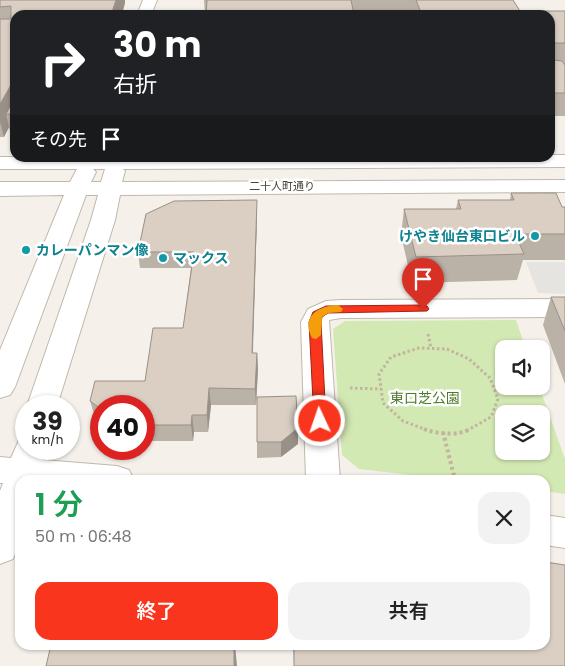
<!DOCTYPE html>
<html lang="ja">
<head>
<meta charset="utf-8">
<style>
	:root { --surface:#fff; --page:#f2f2f2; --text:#222; --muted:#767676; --accent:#f9351d }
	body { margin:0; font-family:Poppins,"Noto Sans JP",sans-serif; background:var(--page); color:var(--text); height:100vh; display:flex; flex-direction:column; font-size:19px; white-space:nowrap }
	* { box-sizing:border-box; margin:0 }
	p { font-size:16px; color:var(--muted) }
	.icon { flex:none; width:28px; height:28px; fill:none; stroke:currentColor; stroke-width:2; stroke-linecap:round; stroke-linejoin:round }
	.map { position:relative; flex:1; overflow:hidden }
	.panel { position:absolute; left:15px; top:475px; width:535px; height:175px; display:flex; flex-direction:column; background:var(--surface); border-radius:15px; box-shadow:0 1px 4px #0004 }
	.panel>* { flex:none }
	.guide { position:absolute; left:10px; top:10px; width:545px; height:152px; border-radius:15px; box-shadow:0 1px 4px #0004; background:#202124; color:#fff; overflow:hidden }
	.buttons { position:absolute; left:495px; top:340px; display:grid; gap:10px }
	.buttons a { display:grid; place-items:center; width:55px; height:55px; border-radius:10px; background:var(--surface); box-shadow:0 1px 4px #0004; font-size:25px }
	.speed { position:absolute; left:15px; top:395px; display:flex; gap:10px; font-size:25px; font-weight:700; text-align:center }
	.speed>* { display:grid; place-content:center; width:65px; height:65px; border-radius:50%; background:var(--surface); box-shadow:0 1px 4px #0004; line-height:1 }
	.speed small { font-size:12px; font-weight:400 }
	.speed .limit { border:8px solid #d22; background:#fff; color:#111 }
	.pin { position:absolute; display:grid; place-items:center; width:42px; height:42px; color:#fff; margin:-51px -21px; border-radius:50% 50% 50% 0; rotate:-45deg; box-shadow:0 0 5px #0007 }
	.pin .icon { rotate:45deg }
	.me { position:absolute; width:55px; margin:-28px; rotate:357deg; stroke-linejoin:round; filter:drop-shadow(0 0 4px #0008) }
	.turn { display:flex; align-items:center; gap:18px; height:105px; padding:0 20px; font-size:22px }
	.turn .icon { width:65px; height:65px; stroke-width:2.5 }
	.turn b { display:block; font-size:35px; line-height:42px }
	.then { display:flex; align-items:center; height:48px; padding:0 20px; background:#0003; gap:10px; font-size:19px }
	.round { display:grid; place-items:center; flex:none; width:52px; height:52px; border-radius:15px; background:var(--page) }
	.head { display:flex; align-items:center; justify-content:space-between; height:85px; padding:0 20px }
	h1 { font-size:30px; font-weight:600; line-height:38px; color:#1e9e55 }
	.primary-button { display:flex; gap:10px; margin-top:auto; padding:10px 20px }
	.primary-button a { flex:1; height:58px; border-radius:15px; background:var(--accent); color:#fff; font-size:20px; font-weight:600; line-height:58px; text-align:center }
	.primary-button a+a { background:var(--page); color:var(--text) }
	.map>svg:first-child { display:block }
</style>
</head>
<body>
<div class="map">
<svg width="565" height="666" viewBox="0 0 565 666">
	<rect width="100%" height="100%" fill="#f5f1ea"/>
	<path fill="#d3e9b3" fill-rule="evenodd" d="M516,320l10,29h-22v37h35l26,73v35l-20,-3v-11h-92l-94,-11 -17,-14 -9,-126 12,-8zM504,414h37v37h-37z"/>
	<path fill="#e6e4e1" d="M526,262h39v32l-27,-1z"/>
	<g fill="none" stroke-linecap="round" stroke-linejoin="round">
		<defs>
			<path id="minor" d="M143,0h14l-6,15h-14z
				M550,155h15v12l-442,2 2,2 -3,11 443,-2v12l-445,3 -5,25 -58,186h-30l64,-186 7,-25h-12l-71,192 -5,8 -10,3v-48l64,-155 -64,1v-14h70l7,-13h-77v-12l550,1zM93,169h12l-4,13h-10l5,-10z
				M565,299v18l-224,1 -12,2 11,160h-34l-5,-158 7,-13 18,-8 15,-1z
				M26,438v11h20l-3,11 74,6 12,4 5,10h-114v61l-7,18 -13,5v-73l3,-8h-3v-26l11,1 8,-18z
				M545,515l20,3v30l-20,-3z"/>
		</defs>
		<use href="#minor" stroke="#c0b8ac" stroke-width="2"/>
		<path stroke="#c2b49d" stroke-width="3" stroke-dasharray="2.5 2.5" stroke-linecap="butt" d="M428,334l3,14
			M350,388l31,1
			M427,430l-24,-9 -20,-18 -4,-29 12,-17 28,-9 28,1 22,10 21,19 8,21 -7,18 -23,13"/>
		<path stroke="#c2b49d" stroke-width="4" stroke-dasharray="3 3" stroke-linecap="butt" d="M424,429c12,5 35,7 46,0
			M443,432l12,48"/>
		<use href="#minor" fill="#fff" fill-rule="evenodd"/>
	</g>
	<path fill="#bbb2a7" d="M0,0l125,3 -110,12v125h-3l-3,-13 -5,10h-4z
		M204,0h309l7,11h45v105h-15v-101h-345z
		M511,193l51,14h3v53h-42l-6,20 -105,3 -11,-48 3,-26h52l2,-9h52z
		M257,216l-4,137h4l1,16 -2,36h-45l-3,27h-14l-1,9h-49v-35h-43v17l-6,-6 -5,-16 55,-20 38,-53 8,-60h-51l-2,-16z
		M551,297h14v87l-22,-59z
		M298,428v16l-17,13 -24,1v-16z
		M293,645h252l20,21h-271z"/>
	<path fill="#999188" d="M116,0h9v3l-3,12h-11z
		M15,78v36h-9l3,13 -5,10 -4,-15v-18z
		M257,200v16l-5,153v-16z
		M257,353l1,16 -2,36 -1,-16z
		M209,388l2,17 -3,27 -1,-17z
		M192,415l2,17 -1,9 -2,-16z
		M298,428v16l-17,13v-15z
		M234,645h1l2,21h-3z"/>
	<path fill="#dacfc2" stroke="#999188" d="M0,0h116l-5,15h-96v63l-15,26v-85h11v-13l-11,1z
		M207,0h144l3,15h-148z
		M416,0h97l7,11h45v32h-15v-28h-128z
		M550,44l4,5v11l8,1 3,4v28h-15z
		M15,97v17h-9z
		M511,193h45l6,14h3v27h-50l9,20 -108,3 -12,-48h57l-3,-9h56z
		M257,200l-5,153h5l-2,36 -46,-1 -2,27h-15l-1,10h-47v-19h-43v3l-11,-8 5,-20h50l8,-53h30l11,-76h-56l8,-38 28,-13z
		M551,297h14v34z
		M296,396l2,32 -17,14h-24v-45z
		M545,562l20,3v101h-271v-21h251z
		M51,645h183v21h-188z"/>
	<path fill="#f9351d" stroke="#a22213" d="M423,305l4,1 2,3 -2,2 -99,2 -6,4 -1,5 5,99 -1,3h-10l-1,-3 -5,-99 4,-10 13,-6z"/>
	<path fill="#f59e0b" d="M338,305l5,4 -2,3 -13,1 -6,4 -1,18 -5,4 -4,-1c-11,-22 6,-32 26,-33z"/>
	<g fill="#0f9aa8" stroke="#fff" stroke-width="2">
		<circle cx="535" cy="236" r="5"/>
		<circle cx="26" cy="250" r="5"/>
		<circle cx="163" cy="258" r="5"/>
	</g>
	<g text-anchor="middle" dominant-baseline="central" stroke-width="5" stroke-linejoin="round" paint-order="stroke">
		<g font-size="11" fill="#494238" stroke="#fff">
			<text x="282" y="186">二十人町通り</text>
		</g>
		<g font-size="14" font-weight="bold" fill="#0d838f" stroke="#fff" text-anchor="start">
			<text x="525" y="236" text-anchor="end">けやき仙台東口ビル</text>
			<text x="36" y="250">カレーパンマン像</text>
			<text x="173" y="258">マックス</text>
		</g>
		<g font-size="14" fill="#4c7b2a" stroke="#fff">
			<text x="425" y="398">東口芝公園</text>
		</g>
	</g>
</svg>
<div class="buttons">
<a><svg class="icon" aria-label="sound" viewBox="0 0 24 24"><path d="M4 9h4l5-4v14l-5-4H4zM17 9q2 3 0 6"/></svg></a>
<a><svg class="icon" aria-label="layers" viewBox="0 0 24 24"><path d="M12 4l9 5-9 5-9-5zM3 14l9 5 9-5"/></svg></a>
</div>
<div class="speed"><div>39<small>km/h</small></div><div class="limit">40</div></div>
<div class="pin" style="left:423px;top:309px;background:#d93025"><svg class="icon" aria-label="arrive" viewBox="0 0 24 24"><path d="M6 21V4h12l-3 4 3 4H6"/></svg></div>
<svg class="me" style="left:320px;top:421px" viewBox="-20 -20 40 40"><circle r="17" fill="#f9351d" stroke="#fff" stroke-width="3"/><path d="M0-11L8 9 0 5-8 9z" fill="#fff"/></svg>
<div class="guide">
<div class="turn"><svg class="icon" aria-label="right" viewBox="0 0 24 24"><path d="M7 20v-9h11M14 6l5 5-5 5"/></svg><div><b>30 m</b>右折</div></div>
<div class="then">その先<svg class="icon" aria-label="arrive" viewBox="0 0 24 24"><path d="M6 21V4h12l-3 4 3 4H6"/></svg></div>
</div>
<section class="panel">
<div class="head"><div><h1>1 分</h1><p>50 m · 06:48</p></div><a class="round"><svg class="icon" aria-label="close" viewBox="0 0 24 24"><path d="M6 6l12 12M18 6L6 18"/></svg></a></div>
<div class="primary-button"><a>終了</a><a>共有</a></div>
</section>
</div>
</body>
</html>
